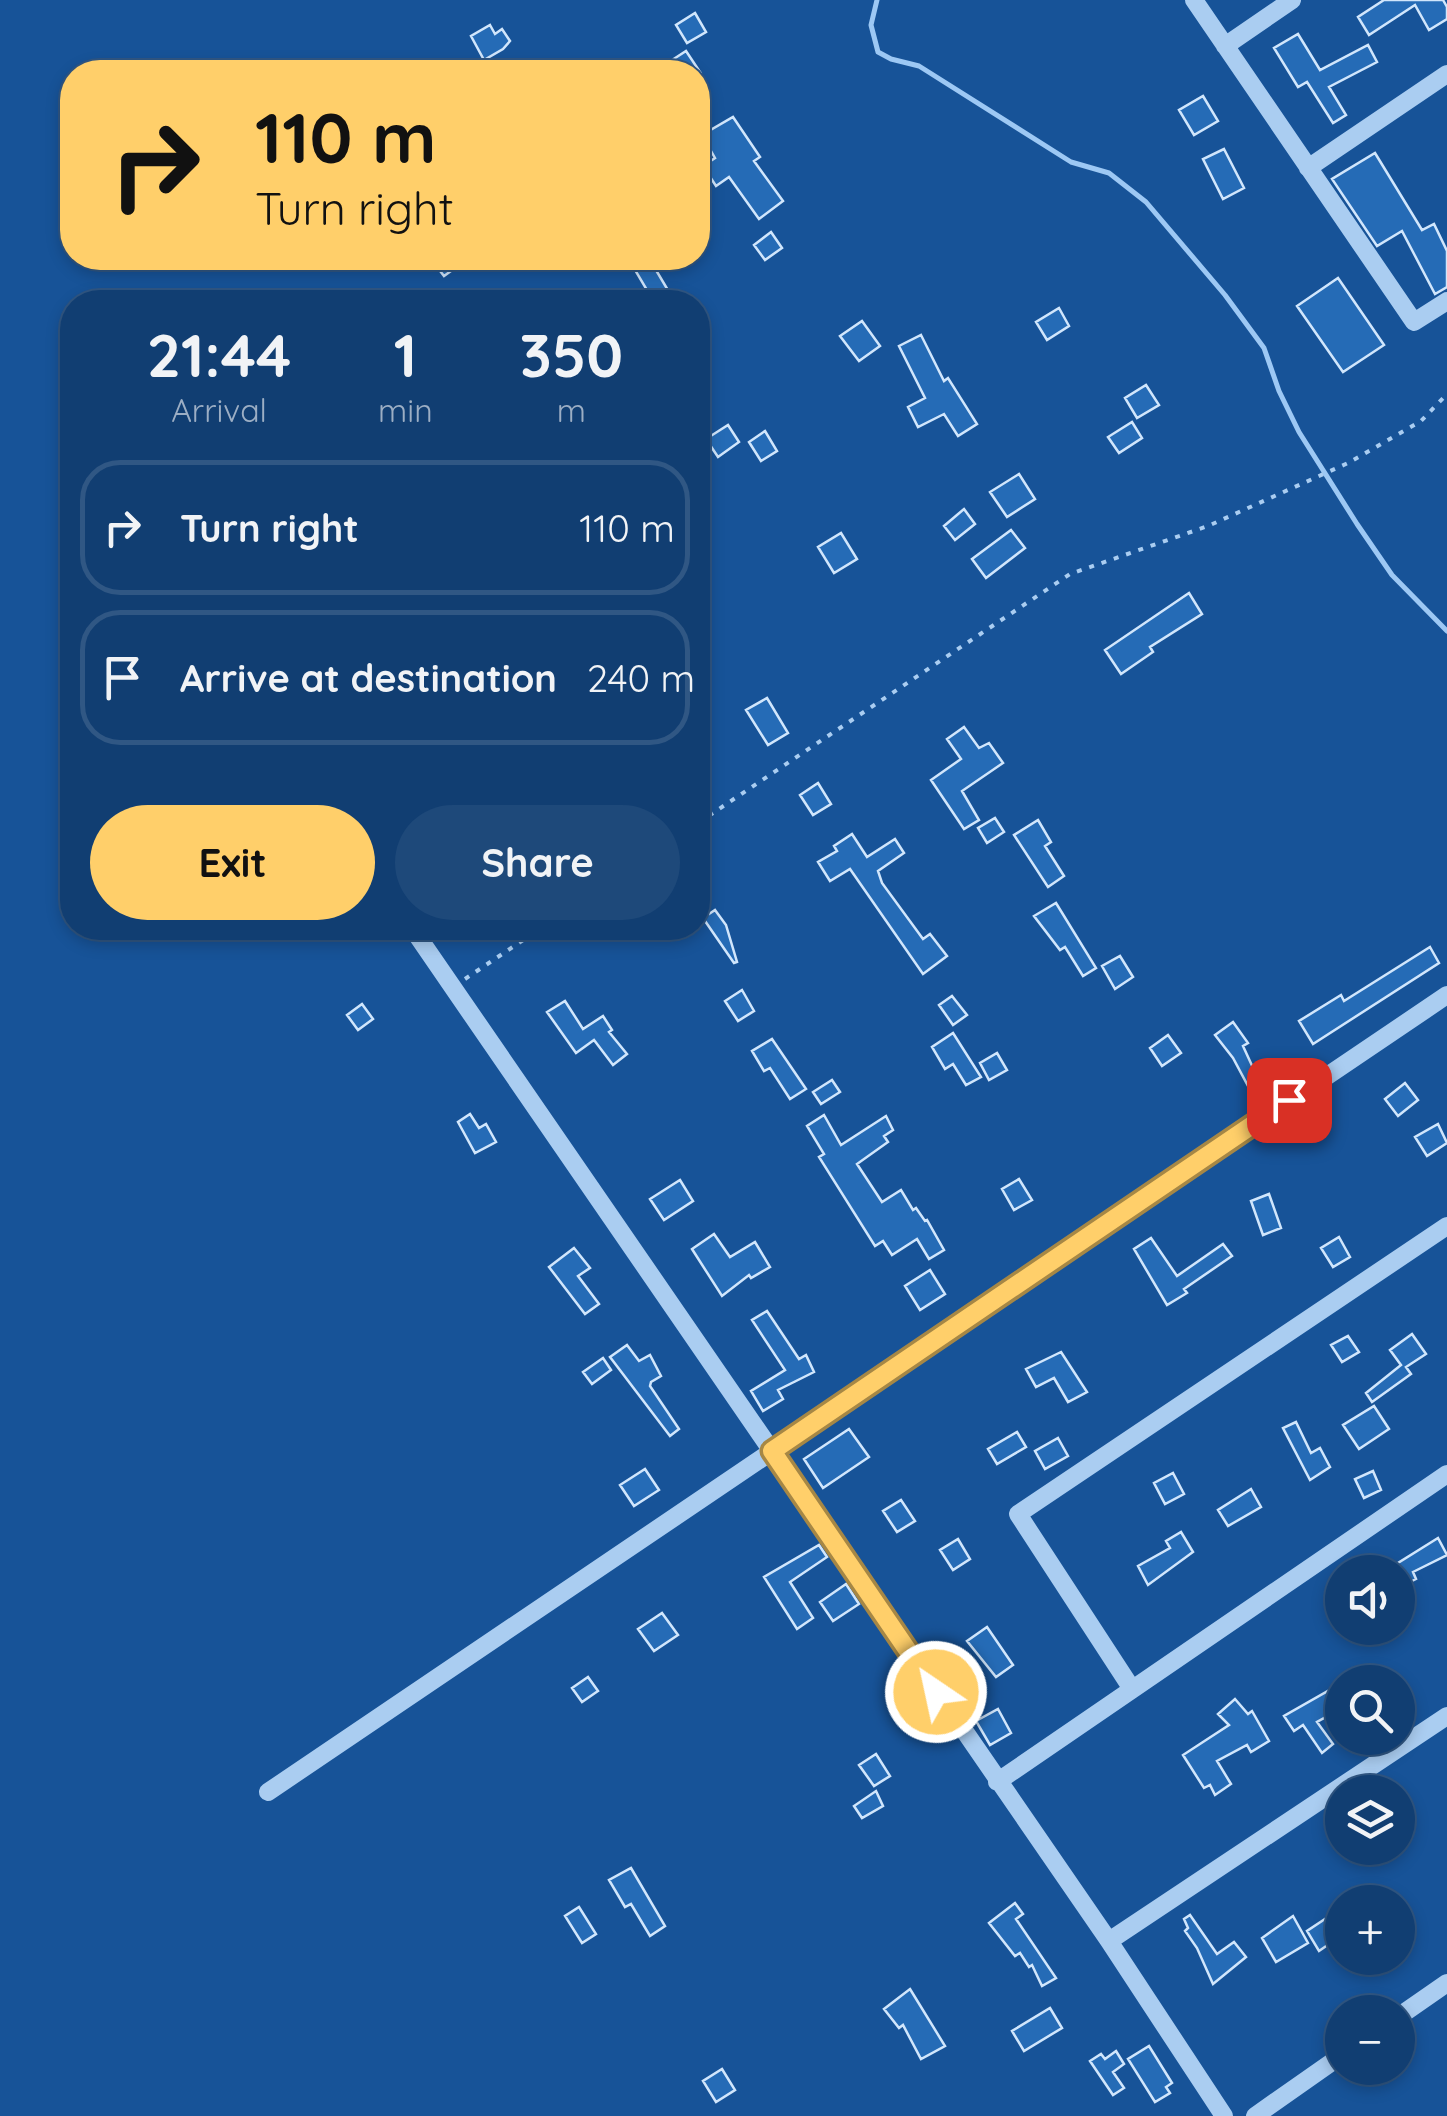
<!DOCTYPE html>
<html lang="en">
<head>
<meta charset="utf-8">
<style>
	:root { --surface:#113e72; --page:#1e497a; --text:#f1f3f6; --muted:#9caec4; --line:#305784; --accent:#ffcf6a }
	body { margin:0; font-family:Quicksand,sans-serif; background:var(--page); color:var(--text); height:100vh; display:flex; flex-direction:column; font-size:38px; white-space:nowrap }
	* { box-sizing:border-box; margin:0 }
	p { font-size:32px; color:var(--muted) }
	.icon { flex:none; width:55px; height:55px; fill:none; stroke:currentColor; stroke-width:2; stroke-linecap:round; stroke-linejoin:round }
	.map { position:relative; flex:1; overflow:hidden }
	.sheet { position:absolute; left:60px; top:290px; width:650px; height:650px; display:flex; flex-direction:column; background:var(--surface); border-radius:40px; box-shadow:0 5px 15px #0003,0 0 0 2px var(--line) }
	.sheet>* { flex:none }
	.top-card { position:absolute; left:60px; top:60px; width:650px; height:210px; border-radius:40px; box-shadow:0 5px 15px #0003,0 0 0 2px var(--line); background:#ffcf6a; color:#111; overflow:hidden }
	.buttons { position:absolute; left:1325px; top:1555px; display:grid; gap:20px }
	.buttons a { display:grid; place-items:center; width:90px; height:90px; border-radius:50%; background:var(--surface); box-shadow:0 5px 15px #0003,0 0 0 2px var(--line); font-size:50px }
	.pin { position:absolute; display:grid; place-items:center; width:85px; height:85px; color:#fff; margin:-42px; border-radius:20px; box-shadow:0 5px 15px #0006 }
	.me { position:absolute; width:110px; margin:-55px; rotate:326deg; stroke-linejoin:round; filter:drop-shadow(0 0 8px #0008) }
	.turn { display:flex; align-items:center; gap:35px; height:210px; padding:0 30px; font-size:45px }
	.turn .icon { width:130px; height:130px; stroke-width:2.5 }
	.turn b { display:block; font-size:70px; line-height:85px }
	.eta { display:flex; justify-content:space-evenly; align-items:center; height:170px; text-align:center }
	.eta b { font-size:60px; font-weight:700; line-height:70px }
	.action { display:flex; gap:20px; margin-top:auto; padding:20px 30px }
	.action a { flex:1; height:115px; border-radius:60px; background:var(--accent); color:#111; font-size:40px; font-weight:700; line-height:115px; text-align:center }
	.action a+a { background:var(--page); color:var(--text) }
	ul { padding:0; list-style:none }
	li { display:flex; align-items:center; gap:30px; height:135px; margin:0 20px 15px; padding:0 10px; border:5px solid var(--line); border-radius:40px }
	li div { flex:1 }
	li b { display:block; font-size:38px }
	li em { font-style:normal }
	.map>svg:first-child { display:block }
</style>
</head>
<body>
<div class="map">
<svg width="1447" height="2116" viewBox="0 0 1447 2116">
	<rect width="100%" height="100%" fill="#175398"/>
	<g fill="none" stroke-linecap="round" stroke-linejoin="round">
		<path stroke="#9dc8f4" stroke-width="5" d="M877,0l-6,25 7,27 13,7 28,7 152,96 38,11 37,29 79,93 39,53 15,43 20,41 58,92 35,51 55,56"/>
	</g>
	<path fill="#256bb6" stroke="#d1e6fc" stroke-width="2.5" d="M1384,0h59l4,7v12l-18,11 -14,-25 -46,30 -11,-18z
		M695,13l11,19 -19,11 -11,-18z
		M490,25l5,9 7,-5 8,12 -7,8 -19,11 -13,-24z
		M1298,34l22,36 48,-25 9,17 -48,25 17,28 -13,8 -26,-41 -9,5 -24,-39z
		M686,51l14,21h-28l-6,-8z
		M1203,96l15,25 -24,14 -15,-25z
		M733,117l27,40 -6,4 29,40 -24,18 -30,-42 -13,9 -13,-20 12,-8 -13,-23z
		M1224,149l20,39 -21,11 -20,-40z
		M1375,153l47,77 12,-6 13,27v36l-12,7 -33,-63 -25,15 -45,-67z
		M771,232l11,16 -17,12 -11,-15z
		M430,258h39l-25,18z
		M650,260l25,42h-21l-19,-32z
		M1338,278l46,67 -41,27 -46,-66z
		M1059,308l10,18 -22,14 -11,-18z
		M862,321l18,25 -21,15 -19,-25z
		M921,335l23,46 4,-3 29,46 -19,12 -14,-22 -26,13 -10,-20 17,-9 -26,-52z
		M1146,385l13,20 -22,13 -12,-20z
		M1132,422l10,16 -23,15 -11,-16z
		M728,425l11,17 -21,15 -12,-18z
		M765,431l12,20 -16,10 -12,-19z
		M1019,474l16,25 -28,18 -17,-25z
		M964,509l11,15 -20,16 -11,-14z
		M1011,530l14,18 -39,30 -14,-19z
		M841,533l16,26 -23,14 -16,-26z
		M1189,593l13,21 -52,33 3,5 -32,22 -16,-24z
		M767,698l21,35 -20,12 -22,-35z
		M964,727l15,21 10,-5 14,20 -41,28 17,29 -15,9 -33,-49 30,-21 -14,-20z
		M818,783l13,21 -18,11 -13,-20z
		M995,818l9,14 -17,11 -9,-15z
		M1038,820l13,22 -6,4 19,30 -16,11 -34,-52z
		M852,834l15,23 28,-18 9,14 -26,18 4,12 41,56 7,-5 17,22 -24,18 -73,-105 -20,12 -12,-19 19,-11 -3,-5z
		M1056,903l40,65 -13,8 -18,-29 -5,3 -26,-34z
		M715,910l11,15 11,37 -3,1 -31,-45z
		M1430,947l9,16 -126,81 -14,-23 42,-26 3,6z
		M1120,956l13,21 -18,12 -13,-23z
		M742,990l12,21 -16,10 -13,-20z
		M952,996l15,19 -14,10 -14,-20z
		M565,1001l18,28 20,-13 9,14 -3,2 18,22 -14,11 -19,-25 -18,13 -29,-41z
		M362,1004l11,15 -15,11 -11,-15z
		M1233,1022l15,21 -5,3 22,48 -10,5 -22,-41 -18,-23z
		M953,1033l28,44 -15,8 -13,-21 -8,5 -13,-22z
		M1168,1035l13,18 -19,13 -12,-18z
		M772,1039l34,50 -16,10 -20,-31 -6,3 -12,-20z
		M997,1053l10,17 -18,10 -9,-17z
		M832,1080l8,12 -19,12 -8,-12z
		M1405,1083l13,17 -20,16 -13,-17z
		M470,1114l9,14 7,-4 10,18 -21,11 -17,-31z
		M824,1115l17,30 45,-29 7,14 -9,6 4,6 -31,22 25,38 19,-12 12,20 3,-2 9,13 2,-1 17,30 -15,9 -12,-20 -25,16 -9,-14 -8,5 -56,-89 5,-3 -17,-28z
		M1438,1124l9,19 -20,13 -12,-19z
		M1019,1179l13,21 -18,10 -12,-21z
		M680,1180l13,21 -29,19 -14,-21z
		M1269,1194l12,34 -18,7 -12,-34z
		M714,1234l16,23 25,-15 15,25 -19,11 -2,-3 -27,21 -30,-47z
		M1339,1237l11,20 -17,10 -12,-19z
		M1151,1238l26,38 46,-32 9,12 -48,33 3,4 -20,12 -33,-56z
		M574,1248l16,20 -12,8 21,28 -14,10 -36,-47z
		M930,1270l15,24 -25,16 -15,-24z
		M767,1311l32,48 7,-4 8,17 -36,18 5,9 -20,12 -12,-20 34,-21 -33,-50z
		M1412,1334l14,20 -20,13 5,7 -39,28 -6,-9 35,-28 -11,-15z
		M1348,1336l11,16 -17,10 -11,-17z
		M627,1345l12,16 11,-6 11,21 -10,6 -1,4 29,43 -9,7 -60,-79z
		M1061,1352l26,40 -19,10 -14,-24 -18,9 -10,-18z
		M603,1358l8,12 -19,14 -9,-12z
		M1374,1406l15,23 -30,20 -16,-24z
		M1296,1422l15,31 9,-5 10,19 -20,13 -27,-52z
		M849,1429l20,28 -46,31 -19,-29z
		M1017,1432l9,15 -29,17 -9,-15z
		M1058,1438l10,18 -23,13 -10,-18z
		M645,1469l14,21 -25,16 -14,-21z
		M1373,1471l8,19 -17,8 -9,-19z
		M1173,1473l11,21 -19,10 -11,-21z
		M1251,1489l10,18 -33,19 -10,-16z
		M901,1500l14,21 -18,11 -14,-21z
		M1181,1532l12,20 -45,33 -10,-19 32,-18 -4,-7z
		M1438,1538l9,17 -34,17 3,7 -18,9v-25z
		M958,1539l12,20 -17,11 -13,-20z
		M819,1545l8,12 -37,25 23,36 -16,11 -33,-52z
		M846,1584l13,20 -26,17 -13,-19z
		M662,1613l16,22 -24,16 -16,-22z
		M987,1627l26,38 -17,12 -29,-36z
		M588,1677l10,14 -16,11 -10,-14z
		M1342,1683v25l-25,14 16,22 -11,9 -19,-28 -9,6 -10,-15z
		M1235,1699l13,15 4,-3 17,30 -18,11 -4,-7 -30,16 14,23 -16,11 -5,-10 -6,3 -21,-33 46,-30 -11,-11z
		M998,1709l13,24 -21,12 -14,-24z
		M876,1754l14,22 -16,10 -15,-21z
		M876,1791l7,15 -21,12 -8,-12z
		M631,1868l34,58 -15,10 -19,-32 -6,3 -16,-27z
		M1015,1903l8,11 -7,5 40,59 -14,8 -10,-21 -3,2 -9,-14 -5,3 -26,-33z
		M579,1907l17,27 -14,9 -17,-27z
		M1190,1915l27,39 17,-12 12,15 -33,27 -16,-36 -12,-17 3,-3 -4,-9z
		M1331,1915l11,20 -23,16 -12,-20z
		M1293,1916l15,27 -32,19 -14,-24z
		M910,1989l35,57 -24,13 -18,-34 -4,3 -15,-19z
		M1050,2008l12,20 -38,23 -12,-20z
		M1149,2046l23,37 -6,4 4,6 -15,9 -27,-43z
		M1116,2051l8,13 -11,8 11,16 -11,7 -23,-34 11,-7 4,5z
		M722,2069l13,21 -19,12 -13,-21z"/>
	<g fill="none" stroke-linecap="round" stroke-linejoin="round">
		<path stroke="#aacdf1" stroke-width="4" stroke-dasharray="5 8" stroke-linecap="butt" d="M698,823l372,-249 138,-48 140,-63 73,-42 26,-27
			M465,979l76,-51"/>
		<path stroke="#aacdf1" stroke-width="18" d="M1194,0l220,322 33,-21
			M1225,46l67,-46
			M1308,168l139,-94
			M412,928l697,1013 115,175
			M1132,1689l-114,-175 429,-288
			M997,1782l450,-308
			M268,1792l1179,-797
			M1109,1941l338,-225
			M1398,2017l49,-34
			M1255,2116l87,-61"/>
	</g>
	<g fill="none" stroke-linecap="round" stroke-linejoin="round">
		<defs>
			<path id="route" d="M936,1692l-164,-241 517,-351"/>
		</defs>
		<use href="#route" stroke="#a68745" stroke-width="25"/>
		<use href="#route" stroke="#ffcf6a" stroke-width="18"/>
	</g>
</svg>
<div class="buttons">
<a><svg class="icon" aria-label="sound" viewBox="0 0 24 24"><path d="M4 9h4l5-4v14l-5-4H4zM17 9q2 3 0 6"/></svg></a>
<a><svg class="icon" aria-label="search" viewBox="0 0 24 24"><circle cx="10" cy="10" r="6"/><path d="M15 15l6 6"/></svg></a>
<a><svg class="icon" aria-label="layers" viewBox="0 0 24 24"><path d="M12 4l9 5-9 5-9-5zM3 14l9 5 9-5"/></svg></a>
<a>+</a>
<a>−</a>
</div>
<div class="pin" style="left:1289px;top:1100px;background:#d93025"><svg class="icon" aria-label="arrive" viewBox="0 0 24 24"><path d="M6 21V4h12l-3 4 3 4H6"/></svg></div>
<svg class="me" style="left:936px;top:1692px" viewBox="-20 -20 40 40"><circle r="17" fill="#ffcf6a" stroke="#fff" stroke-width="3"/><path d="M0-11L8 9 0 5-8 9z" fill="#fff"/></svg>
<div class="top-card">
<div class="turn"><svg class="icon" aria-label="right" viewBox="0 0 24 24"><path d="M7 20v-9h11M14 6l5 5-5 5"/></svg><div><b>110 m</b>Turn right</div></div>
</div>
<section class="sheet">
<div class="eta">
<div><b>21:44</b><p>Arrival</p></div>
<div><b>1</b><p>min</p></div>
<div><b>350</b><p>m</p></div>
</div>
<ul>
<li><svg class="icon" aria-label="right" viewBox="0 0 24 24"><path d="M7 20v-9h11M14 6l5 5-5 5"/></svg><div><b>Turn right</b></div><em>110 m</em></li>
<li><svg class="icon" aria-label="arrive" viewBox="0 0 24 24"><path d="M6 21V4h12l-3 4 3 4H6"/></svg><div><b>Arrive at destination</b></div><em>240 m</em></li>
</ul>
<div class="action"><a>Exit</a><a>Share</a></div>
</section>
</div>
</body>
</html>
